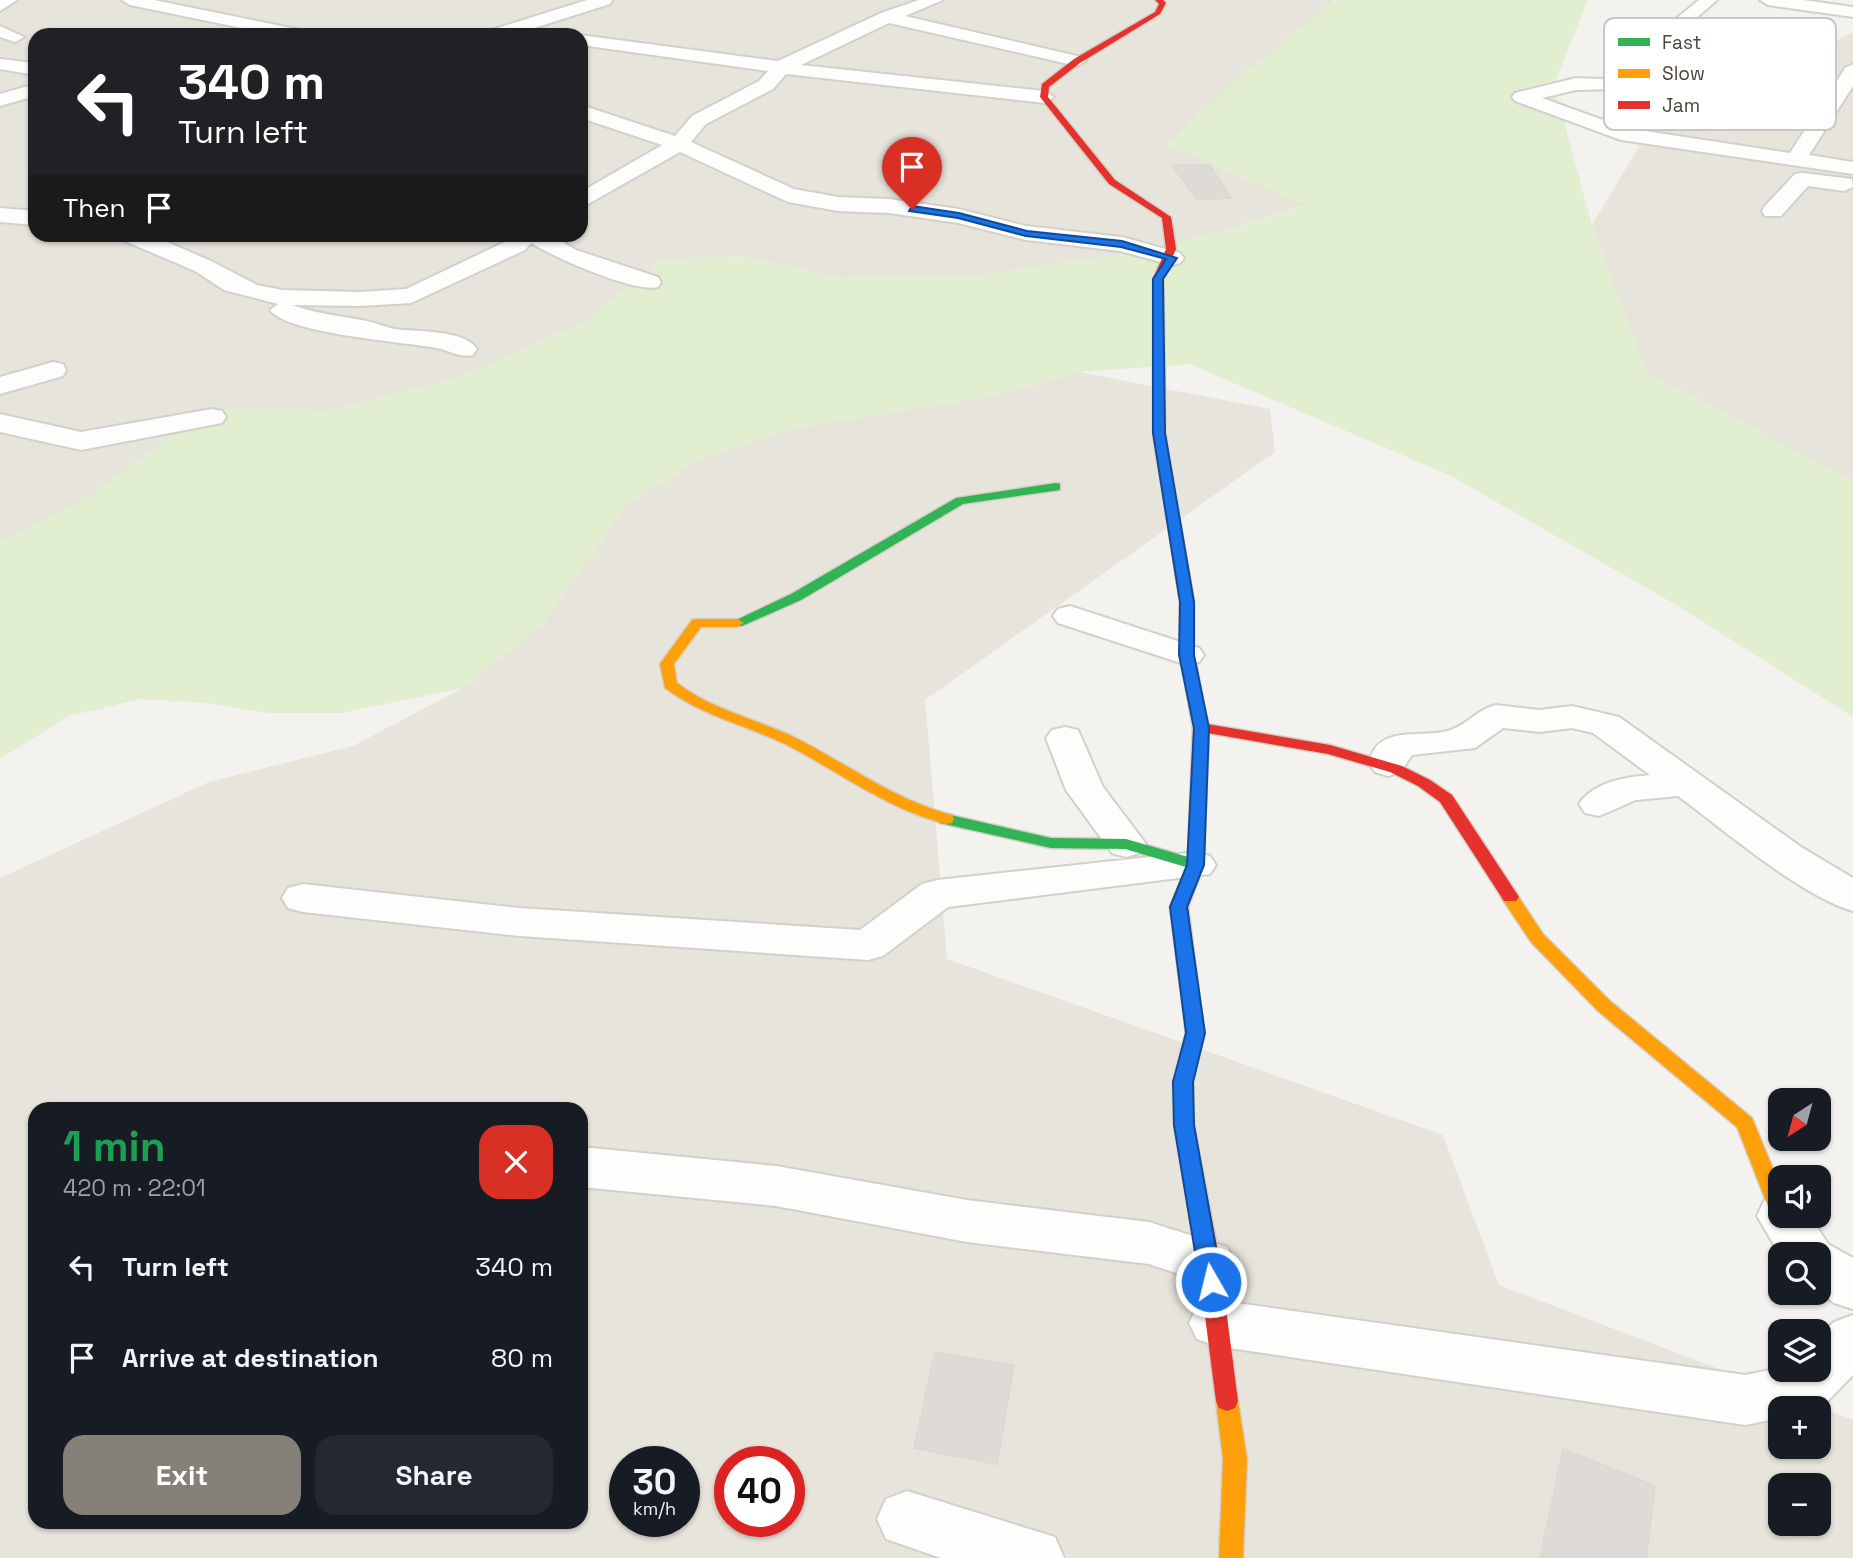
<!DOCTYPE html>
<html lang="en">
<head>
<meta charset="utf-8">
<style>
	:root { --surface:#171b24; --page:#242831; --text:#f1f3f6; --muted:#9ea1a6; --accent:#868178 }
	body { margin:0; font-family:"Space Grotesk",sans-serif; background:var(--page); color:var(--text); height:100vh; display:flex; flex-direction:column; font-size:26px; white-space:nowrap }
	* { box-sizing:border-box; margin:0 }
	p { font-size:23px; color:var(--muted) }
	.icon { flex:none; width:38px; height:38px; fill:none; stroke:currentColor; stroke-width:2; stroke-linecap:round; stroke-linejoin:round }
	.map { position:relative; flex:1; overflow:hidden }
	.drawer { position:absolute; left:28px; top:1102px; width:560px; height:427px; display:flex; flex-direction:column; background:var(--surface); border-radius:21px; box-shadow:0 2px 5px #0004 }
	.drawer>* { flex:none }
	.guide { position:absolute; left:28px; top:28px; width:560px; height:214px; border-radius:21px; box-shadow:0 2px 5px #0004; background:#202124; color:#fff; overflow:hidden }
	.needle { width:46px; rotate:216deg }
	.fabs { position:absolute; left:1768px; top:1088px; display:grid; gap:14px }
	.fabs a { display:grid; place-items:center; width:63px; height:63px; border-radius:14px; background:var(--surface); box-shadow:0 2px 5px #0004; font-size:35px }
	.speed { position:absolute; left:609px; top:1446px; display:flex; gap:14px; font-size:35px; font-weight:700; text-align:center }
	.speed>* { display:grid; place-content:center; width:91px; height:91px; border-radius:50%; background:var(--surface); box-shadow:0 2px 5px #0004; line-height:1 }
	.speed small { font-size:18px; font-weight:400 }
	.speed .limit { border:10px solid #d22; background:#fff; color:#111 }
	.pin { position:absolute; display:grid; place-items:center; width:60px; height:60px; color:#fff; margin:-72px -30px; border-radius:50% 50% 50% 0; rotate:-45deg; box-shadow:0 0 7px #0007 }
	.pin .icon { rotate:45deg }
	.me { position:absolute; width:77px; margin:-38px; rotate:352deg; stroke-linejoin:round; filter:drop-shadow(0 0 5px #0008) }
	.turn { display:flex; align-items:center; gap:24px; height:147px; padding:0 35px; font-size:32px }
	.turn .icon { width:91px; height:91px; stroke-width:2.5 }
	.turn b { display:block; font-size:49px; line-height:60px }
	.then { display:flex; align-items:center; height:66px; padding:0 35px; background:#0003; gap:14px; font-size:26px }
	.round { display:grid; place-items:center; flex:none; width:74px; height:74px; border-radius:21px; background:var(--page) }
	.head { display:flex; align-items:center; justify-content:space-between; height:119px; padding:0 35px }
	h1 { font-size:42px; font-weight:700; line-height:52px; color:#1e9e55 }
	.action { display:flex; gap:14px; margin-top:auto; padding:14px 35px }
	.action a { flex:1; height:80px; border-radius:21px; background:var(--accent); color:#fff; font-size:28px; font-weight:700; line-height:80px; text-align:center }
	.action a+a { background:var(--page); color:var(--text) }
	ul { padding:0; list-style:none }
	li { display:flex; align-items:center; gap:21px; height:91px; padding:0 35px }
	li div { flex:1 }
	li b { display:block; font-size:26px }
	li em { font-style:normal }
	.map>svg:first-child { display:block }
</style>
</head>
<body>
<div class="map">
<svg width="1853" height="1558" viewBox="0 0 1853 1558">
	<rect width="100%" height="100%" fill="#f4f2ee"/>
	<path fill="#e7e4dc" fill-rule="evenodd" d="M0,0h1331l4,1 -95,76 -72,67 137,61 -87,28 -96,21 -153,23 -130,1 -97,-22 -80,4 -76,61 -125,56 -129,33h-125l-112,83 -95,49zM35,35h546v199h-546z
		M1853,32v449l-207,-108 -54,-148 52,-87z
		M1079,372l191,37 5,43 -350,248 22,259 496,176 56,150 354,135v138h-1853v-680l209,-96 144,-36 110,-58 79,-63 85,-121 73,-45 91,-30 205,-34zM35,1110h546v412h-546zM1780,1409h38v38h-38zM625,1461h59v60h-59zM730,1461h59v60h-59zM1780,1486h38v38h-38z"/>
	<path fill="#e1eecf" d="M1336,0h252l-34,85 38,140 54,148 207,108v236l-175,-111 -229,-131 -260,-111 -110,8 -83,23 -205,34 -91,30 -73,45 -85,121 -79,63 -121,25h-73l-62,-10 -66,-4 -72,17 -69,43v-217l95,-49 112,-84 125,1 129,-33 125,-56 76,-61 80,-4 97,22 130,-1 153,-23 96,-21 86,-27 -136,-62 72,-67z"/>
	<path fill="#dedbd6" stroke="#dcd9d4" stroke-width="2" d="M1210,165l21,33 -35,1 -23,-33z
		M935,1352l79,13 -17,99 -83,-16z
		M1563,1449l92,37 -9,72h-106z"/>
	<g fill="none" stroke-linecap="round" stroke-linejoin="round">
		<defs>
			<path id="street" d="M0,0h17l-17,11z
				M122,0h32l147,30 9,5h-34l-146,-30z
				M587,0h25l-2,4 -98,31h-27l3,-4z
				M919,0h24l-38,16 172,40 9,5 -9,5 -188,-43 -88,42 243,26 10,6 -10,6 -258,-29 -13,15 -67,35 -15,18 103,47 44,8 51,2 70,10 67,17 96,11 58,16 4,5 -4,5 -8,2 -52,-14 -94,-11 -68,-17 -69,-10 -51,-2 -50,-9 -108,-50 -99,56v-16l81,-47 -81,-27v-13l94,31 17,-20 67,-35 9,-10 -187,-26 -1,-10 198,26 103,-48z
				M1699,0h18l-102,89 -39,1 -34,8 83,30 165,25 56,-86 7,-2v21l-44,69 44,7v12l-232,-34 -106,-39 -3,-4 3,-4 61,-15 27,1z
				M1760,0h43l50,7v10l-85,-12z
				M0,26l24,11 -9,5 -15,-5z
				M0,59l35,4v12l-35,-6z
				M35,84v12l-35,10v-12z
				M1803,173l49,6 1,8 -9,4 -36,-5 -27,30h-16l-3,-5 3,-5 30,-32z
				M0,208l35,3v14l-35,-3z
				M117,234h32l62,27 46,24 26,5 77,2 46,-3 103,-49 4,-6h36l27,16 82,27 3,5 -3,5c-25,6 -104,-30 -127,-44l-6,7 -114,53 -51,3 -68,-1c25,9 49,11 75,16 9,2 18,6 27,8 21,3 70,0 83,20l-4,6c-14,3 -22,-4 -36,-7 -31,-6 -150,-14 -167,-38l8,-6 -54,-14 -29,-19 -75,-32z
				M53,362l10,2 3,6 -3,6 -63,18v-17z
				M212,409l10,2 4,6 -4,6 -141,27 -81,-18v-18l81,18z
				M1070,606l129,42 5,7 -5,7 -12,3 -129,-42 -5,-7 5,-7z
				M1496,705l43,5 33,-4 47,11 182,130 52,31v33c-51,-14 -130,-82 -175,-115l-42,4 -37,16 -14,-3 -6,-9c15,-22 46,-27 71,-29l-57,-42 -21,-5 -33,4 -36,-4 -28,20 -63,7 -11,17 -13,4 -13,-4 -6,-8c8,-43 55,-23 84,-35 16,-6 25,-20 43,-24z
				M1065,727l13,3 25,57 43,57 -6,9 -14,4 -14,-4 -46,-63 -20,-52 6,-8z
				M1196,852l14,4 6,9 -6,9 -262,33 -65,49 -15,4 -348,-24 -217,-24 -15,-4 -6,-10 6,-10 15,-4 217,24 340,22 62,-46 15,-4z
				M581,1147l195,19 191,34 182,22 78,25 8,15 -8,15 -18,7 -60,-20 -182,-22 -191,-36 -195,-19z
				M1780,1196v20h30l18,28 25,14v51l-19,-6 -16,-12v-36h-38l-23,-39 7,-15z
				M1216,1300l529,75 35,-7 38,2v-33l16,-15 19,-7v60l-31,32 -42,2v9l-35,7 -529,-79 -19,-7 -8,-16 8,-16z
				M907,1491l148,46 9,21h-123l-55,-19 -9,-20 9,-20z"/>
			<path id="fast" d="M1056,483l4,1v6l-97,14 -162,96 -59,26h-10l-2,-3 61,-29 165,-96z
				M946,814l105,24 75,1 76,22 2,4 -8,5 -71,-21 -74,-1 -111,-25 -2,-4z"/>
			<path id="slow" d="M1159,376l6,3v54l29,169v53l15,73 -4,101 -8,5 -8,-5 4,-101 -13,-73v-53l-27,-169v-54z
				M697,619h40l7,4 -7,4h-36l-27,37 3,19c37,28 81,36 121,56 52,27 97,61 154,76l2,4 -2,4 -6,1c-59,-15 -105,-51 -159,-79 -41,-20 -85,-29 -122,-57l-5,-24 32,-44z
				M1510,891l6,2 27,41 67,67 142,117 28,68v30h9l-2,3 -7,2 -7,-2 -36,-92 -139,-116 -67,-69 -30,-45 3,-4z
				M1227,1391l8,3 3,7 9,58 -4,99h-24l4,-99 -7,-58 3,-7z"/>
			<path id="jam" d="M1155,0h8l3,3 -6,11 -80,49 -31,24 -1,10 67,83 56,37 5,32 -13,30 2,100 -6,3 -6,-3v-100l13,-30 -4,-31 -53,-34 -69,-87 2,-13 32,-25 81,-47 4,-8z
				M1201,723l129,22 72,21 28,14 22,15 67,102 -3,4h-12l-64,-99 -22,-16 -28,-14 -62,-18 -132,-23 -3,-3z
				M1197,824l8,5 -1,36 -16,42 16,126 -11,49 1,43 26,137 18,139 -3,7 -8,3 -8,-3 -3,-7 -18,-139 -24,-137 -1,-43 13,-49 -16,-126 18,-42 1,-36z"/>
		</defs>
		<use href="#street" stroke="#d2d0cb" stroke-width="4"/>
		<use href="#fast" stroke="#d3cfc5" stroke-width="3"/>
		<use href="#slow" stroke="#d3cfc5" stroke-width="3"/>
		<use href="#jam" stroke="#d3cfc5" stroke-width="3"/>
		<use href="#street" fill="#fdfdfc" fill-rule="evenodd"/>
		<use href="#fast" fill="#30b455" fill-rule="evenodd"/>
		<use href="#slow" fill="#ff9f0a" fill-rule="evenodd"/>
		<use href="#jam" fill="#e5322d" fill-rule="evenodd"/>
	</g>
	<path fill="#1a73e8" stroke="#114b97" stroke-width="2" d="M912,206l47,7 68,18 95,10 55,17 -14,21 2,154 29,169v53l15,73 -5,137 -17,42 18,126 -12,49 1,43 28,157 -3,7 -8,3 -8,-3 -3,-7 -26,-157 -1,-43 13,-49 -16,-126 17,-42 7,-137 -15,-73 1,-53 -27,-169v-154l13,-20 -45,-12 -95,-11 -68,-18 -49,-7z"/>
	<rect x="1604" y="18" width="232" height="112" rx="10" fill="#fff" stroke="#c9c7c4" stroke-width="2"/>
	<rect x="1618" y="38" width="32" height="8" fill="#30b455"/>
	<rect x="1618" y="69" width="32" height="9" fill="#ff9f0a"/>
	<rect x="1618" y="101" width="32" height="8" fill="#e5322d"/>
	<g font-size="19" fill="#4b4439">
		<text x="1662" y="49">Fast</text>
		<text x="1662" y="80">Slow</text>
		<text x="1662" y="112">Jam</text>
	</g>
</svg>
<div class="fabs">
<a><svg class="needle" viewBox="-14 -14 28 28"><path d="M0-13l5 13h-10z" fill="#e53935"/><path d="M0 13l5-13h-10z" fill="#9ea1a6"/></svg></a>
<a><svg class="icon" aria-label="sound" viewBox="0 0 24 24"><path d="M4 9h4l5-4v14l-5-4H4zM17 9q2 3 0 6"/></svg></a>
<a><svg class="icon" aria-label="search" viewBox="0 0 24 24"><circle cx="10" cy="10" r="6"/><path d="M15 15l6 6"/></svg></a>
<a><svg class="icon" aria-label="layers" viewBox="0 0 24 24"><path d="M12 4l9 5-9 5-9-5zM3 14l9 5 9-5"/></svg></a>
<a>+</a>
<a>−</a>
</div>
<div class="speed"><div>30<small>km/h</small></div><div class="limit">40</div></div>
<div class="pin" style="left:912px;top:209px;background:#d93025"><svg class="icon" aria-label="arrive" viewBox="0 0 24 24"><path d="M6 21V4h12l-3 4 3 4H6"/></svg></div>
<svg class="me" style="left:1211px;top:1282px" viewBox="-20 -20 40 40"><circle r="17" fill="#1a73e8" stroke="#fff" stroke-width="3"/><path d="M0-11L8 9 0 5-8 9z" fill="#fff"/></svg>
<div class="guide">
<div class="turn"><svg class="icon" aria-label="left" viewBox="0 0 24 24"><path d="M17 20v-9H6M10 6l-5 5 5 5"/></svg><div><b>340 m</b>Turn left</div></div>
<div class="then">Then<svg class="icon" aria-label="arrive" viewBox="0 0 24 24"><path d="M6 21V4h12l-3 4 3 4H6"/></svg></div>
</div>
<section class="drawer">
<div class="head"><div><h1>1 min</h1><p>420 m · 22:01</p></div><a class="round" style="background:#d93025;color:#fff"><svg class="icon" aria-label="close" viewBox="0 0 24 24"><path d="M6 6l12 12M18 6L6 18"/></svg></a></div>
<ul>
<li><svg class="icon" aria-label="left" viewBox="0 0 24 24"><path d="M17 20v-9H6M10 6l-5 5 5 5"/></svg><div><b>Turn left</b></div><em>340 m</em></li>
<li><svg class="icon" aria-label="arrive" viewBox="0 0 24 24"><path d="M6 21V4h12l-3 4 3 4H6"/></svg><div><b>Arrive at destination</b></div><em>80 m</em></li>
</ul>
<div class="action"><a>Exit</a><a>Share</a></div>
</section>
</div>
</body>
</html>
